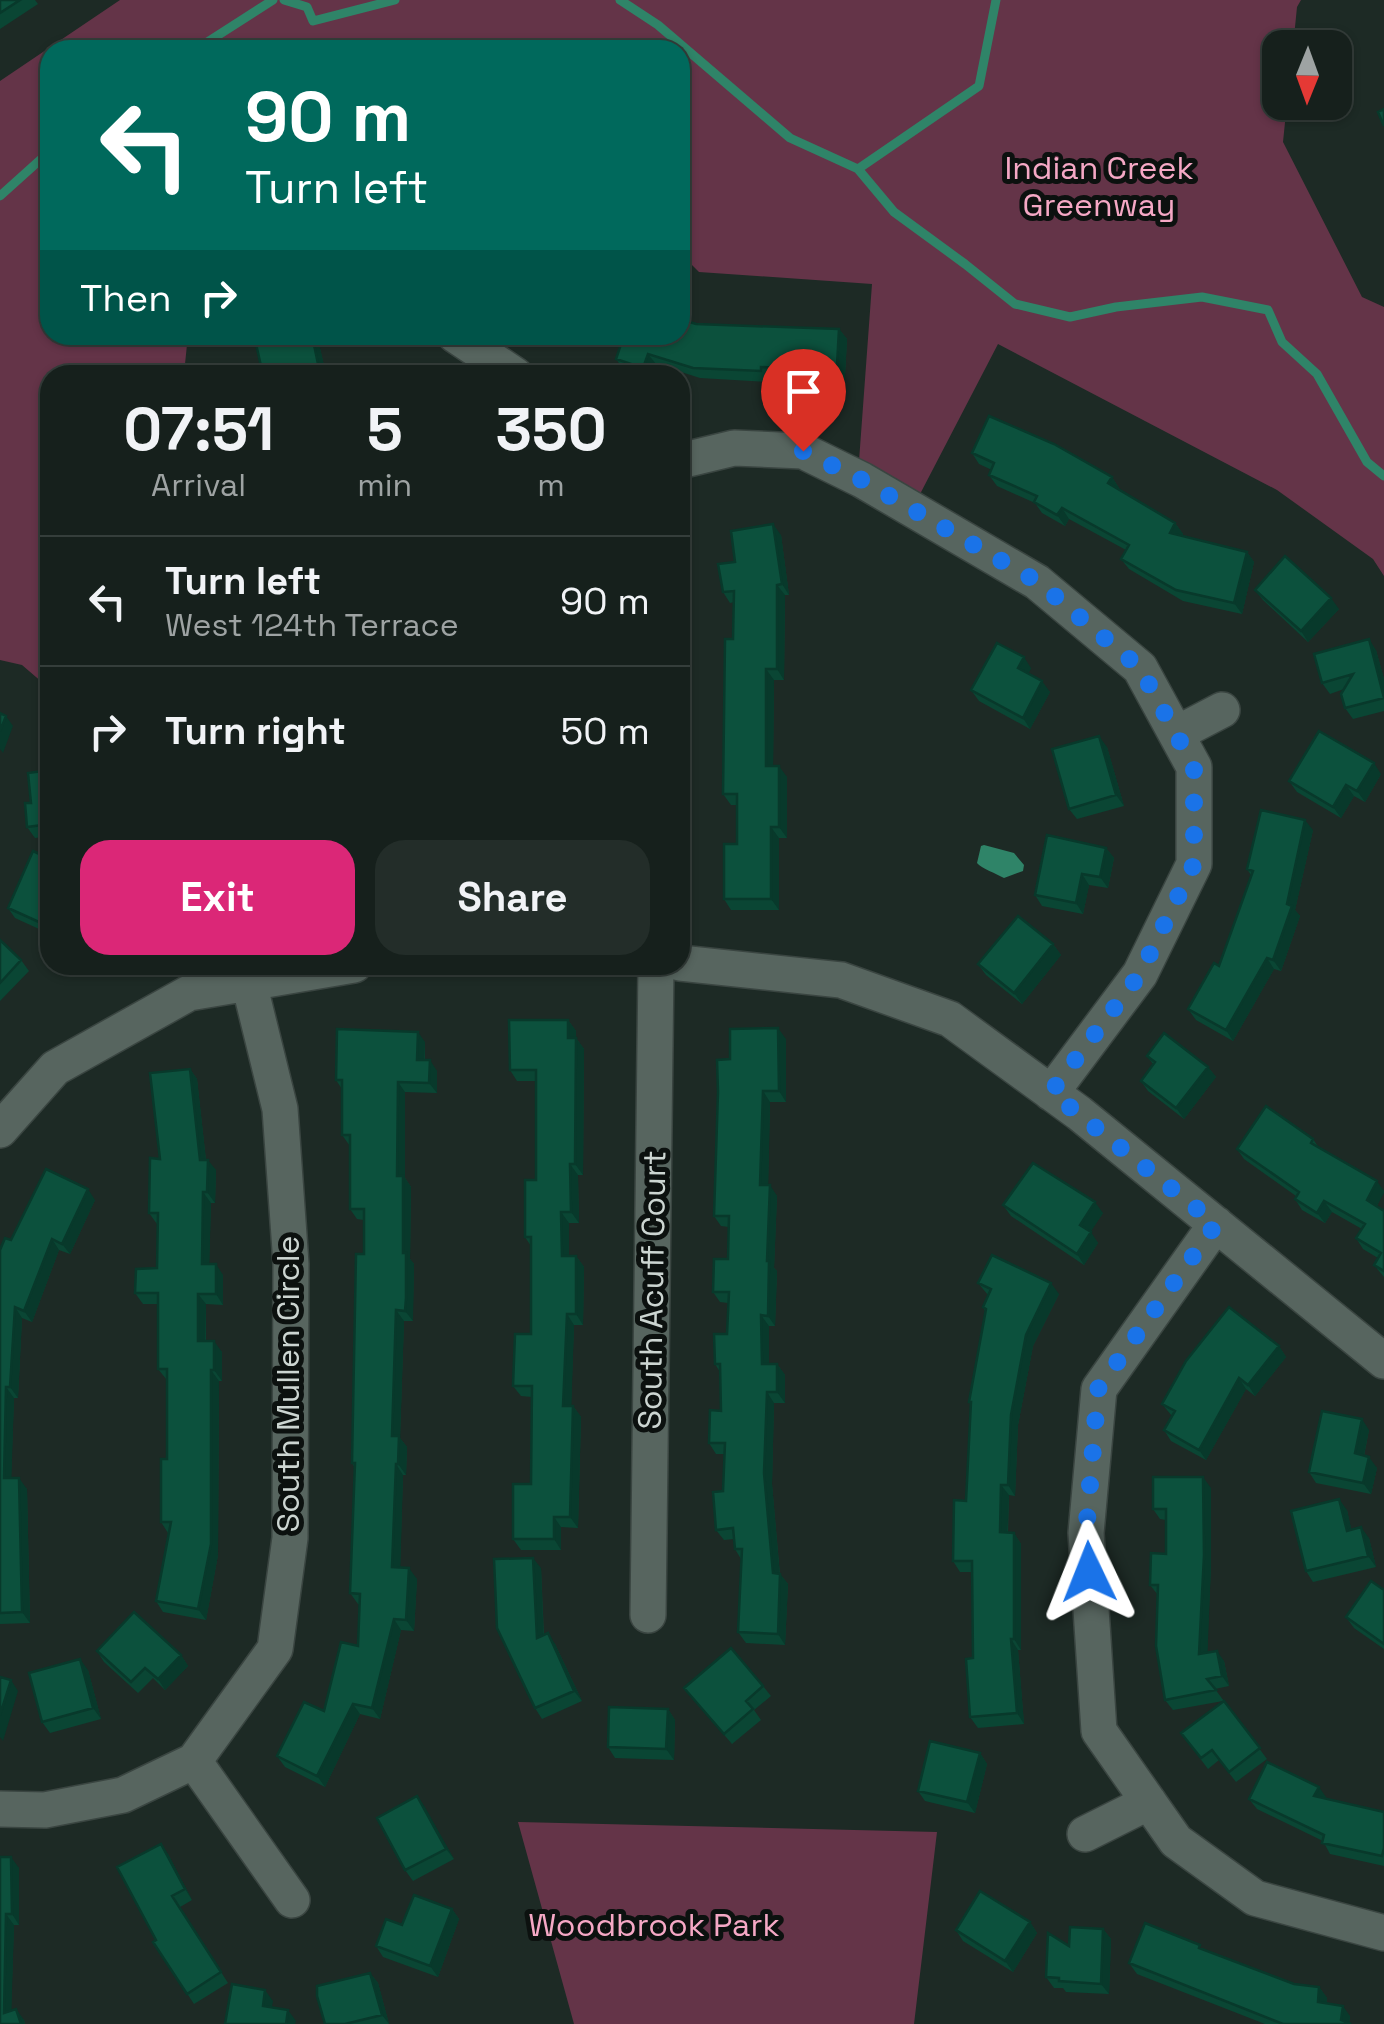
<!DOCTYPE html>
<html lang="en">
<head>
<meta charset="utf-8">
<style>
	:root { --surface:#16201c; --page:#232d29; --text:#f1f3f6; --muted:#9ea3a3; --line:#353e3b; --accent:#db2777 }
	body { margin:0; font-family:"Space Grotesk",sans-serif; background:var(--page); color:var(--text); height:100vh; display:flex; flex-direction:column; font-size:38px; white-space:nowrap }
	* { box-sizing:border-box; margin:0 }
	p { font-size:32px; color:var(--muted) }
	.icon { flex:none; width:55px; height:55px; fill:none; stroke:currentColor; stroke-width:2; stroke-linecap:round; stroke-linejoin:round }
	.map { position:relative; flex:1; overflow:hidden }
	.details { position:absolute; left:40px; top:365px; width:650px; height:610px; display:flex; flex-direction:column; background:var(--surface); border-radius:30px; box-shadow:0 2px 8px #0004,0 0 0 2px var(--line) }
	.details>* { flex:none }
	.hud { position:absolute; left:40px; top:40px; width:650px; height:305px; border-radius:30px; box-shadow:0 2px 8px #0004,0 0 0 2px var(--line); background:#00695c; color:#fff; overflow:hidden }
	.needle { width:65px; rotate:181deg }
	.fabs { position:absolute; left:1262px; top:30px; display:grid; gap:20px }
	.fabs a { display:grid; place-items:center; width:90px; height:90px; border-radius:20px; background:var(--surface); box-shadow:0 2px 8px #0004,0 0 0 2px var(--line); font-size:50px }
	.pin { position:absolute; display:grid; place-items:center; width:85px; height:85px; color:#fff; margin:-102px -42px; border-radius:50% 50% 50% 0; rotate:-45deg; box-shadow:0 0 10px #0007 }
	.pin .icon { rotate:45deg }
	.me { position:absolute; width:110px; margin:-55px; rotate:358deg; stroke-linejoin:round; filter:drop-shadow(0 0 8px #0008) }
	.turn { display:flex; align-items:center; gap:35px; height:210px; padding:0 40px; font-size:45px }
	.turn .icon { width:130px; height:130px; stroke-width:2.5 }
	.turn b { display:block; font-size:70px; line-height:85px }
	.then { display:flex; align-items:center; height:95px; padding:0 40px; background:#0003; gap:20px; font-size:38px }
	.eta { display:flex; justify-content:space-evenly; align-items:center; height:170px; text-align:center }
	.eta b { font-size:60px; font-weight:700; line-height:70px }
	.cta { display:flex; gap:20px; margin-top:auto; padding:20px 40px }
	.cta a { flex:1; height:115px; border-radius:30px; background:var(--accent); color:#fff; font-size:40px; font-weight:700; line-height:115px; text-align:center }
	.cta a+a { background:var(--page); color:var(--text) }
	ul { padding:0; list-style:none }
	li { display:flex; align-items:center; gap:30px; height:130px; padding:0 40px; border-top:2px solid var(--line) }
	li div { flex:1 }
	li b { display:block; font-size:38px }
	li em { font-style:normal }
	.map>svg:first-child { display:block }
</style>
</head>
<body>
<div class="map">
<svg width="1384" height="2024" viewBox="0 0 1384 2024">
	<rect width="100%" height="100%" fill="#1d2a25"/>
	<path fill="#643448" d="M120,0h1181l-4,7 -4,40 -13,1v54l7,1 -4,39 79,155 22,10v269l-11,-17 -96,-69 -279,-146 -79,152 -60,-35 13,-177 -173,-12 -19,-19v-203h-630v285h138l-3,29 4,11h-139v314l-28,-24 -22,-5v-579z
		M518,1822l419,10 -23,192h-340z"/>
	<path fill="#2f8468" d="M984,845l30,8 10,12 -1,6 -19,7c-7,-4 -23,-10 -27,-15l4,-17z"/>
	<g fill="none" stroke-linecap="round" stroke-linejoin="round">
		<path stroke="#2f8468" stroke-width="9" d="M284,0l23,7 6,14 82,-21
			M620,0l38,25 132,113 68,31 121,-83 17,-86
			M195,50l78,-50
			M858,169l36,43 71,52 50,40 55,13 46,-10 86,-10 66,13 14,32 35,32 50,88 17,14
			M0,196l50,-45"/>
		<defs>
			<path id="minor" d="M455,335l60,40
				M680,461l54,-13 69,3 59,29 175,102 103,86 54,99v97l-54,110 -89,119
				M1176,734l46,-24
				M680,963l161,17 109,39 129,94 305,248
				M0,1130l55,-62 134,-75 165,-28
				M1216,1224l-117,165 -13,144 13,198 77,110 79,57 129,35
				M648,1615l8,-650
				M194,1761l98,139
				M0,1809l45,1 78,-15 71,-34 81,-112 15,-111 1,-274 -11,-155 -31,-126
				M1085,1834l64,-32"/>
		</defs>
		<use href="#minor" stroke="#3a4541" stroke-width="38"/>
		<use href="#minor" stroke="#57655f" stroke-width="35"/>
	</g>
	<path fill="#0a4634" d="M0,0h35l3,4 -38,25z
		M696,324l143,5 8,10 -3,55 -34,-2 -8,-12 -34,-2v4l-68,-4 -44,-14 -4,11h-12l-16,-5 -8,-11z
		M296,335l1,2 22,7 7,30 -63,1z
		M972,453l140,24 7,11 -1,1 57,34 8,11 -1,2 65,16 7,10 -12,52 -59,-13 -54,-32 -8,-10 5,-9 -57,-31 -4,7 -23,-13 -7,-10 -38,-17 -8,-11 3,-5 -13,-6z
		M781,535l8,60h-4l-1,85h-10l-1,86 14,11v61h-8v72h-48l-7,-11 13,-55v-39h-6l-8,-11 10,-155 1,-37 -4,1 -7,-11 12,-30z
		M1255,590l84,19 -31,33 -45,-42z
		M1376,650l8,29v32l-31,8 -8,-11 -1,-19 -14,5 -8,-11z
		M1031,668l-3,6 22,18 -20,37 -51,-28 -8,-11z
		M1107,747l17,59 -47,13 -8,-10z
		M50,770v66l-15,2 -8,-11 4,-24z
		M1381,774l-16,28 -11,-6 -13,22 -44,-26 -8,-11z
		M1313,830l-18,80 5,6 -19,55 -7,-2 -41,72 -37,-21 -8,-11 31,-43 32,-91 -4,-6z
		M1106,848l8,10 -6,30 -19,-3 -6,29 -41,-8 -7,-11z
		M50,859v75l-35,-16 -7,-10z
		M0,940l21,20 8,11 -29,30z
		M1053,944l8,11 -39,49 -36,-29 -8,-11z
		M568,1020l8,11v7l8,11 -1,126h-5l1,48h-10v33h7l8,11 -1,58h-9l-3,81h2l8,11 -3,111 -17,-1v23h-40l-8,-11 18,-55 1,-87 -11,-1 -8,-10 18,-52v-88l-6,-9 11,-57v-99h-19l-7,-11z
		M786,1039v63h-16l-2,83 9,11 -3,72 3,3 -2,55h-6v38h8l8,11v28h-11l-2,81 8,90 8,10 -3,61 -39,-2 -8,-11 3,-73 -6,-10 -1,-10 -10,1 -8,-10 7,-39 2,-37h-9l-7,-11 12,-32 -1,-39 -5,-8 12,-30 1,-31 -8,-1 -7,-10 15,-33 1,-32 -8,-1 -7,-10 16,-157z
		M425,1042v18l12,11v22l-32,-1v86l6,9 -1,72 4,5 -1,45v12h-9l-4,117 7,9 -1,28h-3l-3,93 17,11 -3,52 -13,-1 -21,89 -20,-5 -35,73 -40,-20 -8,-11 47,-45 34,-65 2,-42h-2l-8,-11 5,-125 -3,-5 12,-209v-34l-7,-1 -7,-10v-63l-8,-11v-46l-6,-9z
		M1147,1056l61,11 8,10 -32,42 -36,-28 -7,-10 12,-17z
		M190,1069l7,10 9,81 10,10 -1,33h-4l-2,61 14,11v30l-17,-1v37l16,11v29h-3l-1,174 -12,65 -43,-8 -7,-11 12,-68 -7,-11 6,-63v-79l-9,-11v-65h-15l-8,-11 22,-25v-44l-8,-11 11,-54z
		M1313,1139l6,9 65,43 -7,15 7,5v66l-10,-12 4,-7 -15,-9 -7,-11 6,-9 -30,-17 -7,11 -23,-13 -7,-11 1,-3 -52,-37 -7,-10z
		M95,1200l-25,54 -11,-4 -27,72 -10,-4 -4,80h-4l-3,80 16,11 3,134 -30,1v-374l11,-10z
		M1003,1205l100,8 -13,19 8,11 -14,22 -73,-49z
		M978,1283l81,11 -26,52 -15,79 -3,71 -6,-1 -1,38h6l7,11v106h-3l6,74 -46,4 -8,-11 3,-59 -1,-86h-12l-7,-11 13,-60 5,-96 -2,-3 16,-91 -2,-4 5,-12z
		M1279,1346l7,11 -31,39 -9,-7 -40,71 -35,-19 -7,-11 8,-14 -10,-12z
		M1369,1430l-5,26 13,12 -6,26 -55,-11 -7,-11z
		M1211,1488v77l-4,88 17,8 5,25 -14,3 52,70 -31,23 -17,-22 -11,9 -27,-36 42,-32 -50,9 -8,-10 -7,-105 -8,-10 16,-31v-34l-6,-1 -7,-10z
		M1347,1510l4,19 18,9 7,29 -63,15 -7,-11z
		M541,1568l3,67 11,9 27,57 -40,18 -7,-11z
		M1384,1590v59l-30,-21 -8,-11z
		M97,1651l84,4 7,11 -23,24 -12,-12 -15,15 -34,-31z
		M88,1670l13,49 -51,14 -8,-11z
		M763,1686l8,10 -17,14 7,10 -29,24 -48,-56z
		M668,1709l7,11 -1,40 -59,-2 -7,-11z
		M980,1753l7,11 -12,49 -50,-12 -7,-10z
		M417,1796l37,63 -41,22 -8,-11z
		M1326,1797l-1,2 59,13v54l-54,-12 -7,-13 -66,-32 -8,-10z
		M168,1854l24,46 -12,7 48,76 -34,21 -41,-62 3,-2z
		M0,1857l19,11v57h-5l-3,86 13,9 1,4h-25z
		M452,1909l7,10 -21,58 -55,-20 -7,-11 26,-21z
		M1030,1922l7,11 -24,39 -50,-31 -7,-11z
		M1103,1929l8,10 -2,55 -43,-2 -3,-4h-9l-8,-11 23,-31z
		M1202,1949l92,35 25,3 8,11 -1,6 24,12 -1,7 2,1h-86l-128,-50 -8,-11z
		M370,1973l8,10 11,41h-64z"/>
	<path fill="#08392b" d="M839,329l8,10 -3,55 -8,-11z
		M312,335l7,9 7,30 -8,-10z
		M648,354l8,10 -4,11h-4l-5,-7z
		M1112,477l7,11 -4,6 -7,-11z
		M1062,508l7,11 -4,7 -8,-11z
		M1175,523l8,11 -6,10 -7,-11z
		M773,524l8,11 8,60 -7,-11z
		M1247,552l7,10 -12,52 -8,-11z
		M777,585l8,10 -1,85 -7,-11z
		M1331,598l8,11 -31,33 -7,-11z
		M1369,639l7,11 8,29v17z
		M1024,657l7,11 -5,11 -8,-11z
		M766,669l8,11 -1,96 -7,-10z
		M1042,681l8,11 -20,37 -7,-11z
		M6,716l7,10 -10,27 -3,-4v-18z
		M1099,736l8,11 17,59 -8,-11z
		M1374,763l7,11 -16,28 -8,-11z
		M779,766l8,11v61l-8,-11z
		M1346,785l8,11 -13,22 -8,-11z
		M1305,820l8,10 -18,80 5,6 -19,55 -8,-11z
		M771,827l8,11v72l-8,-11z
		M1106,848l8,10 -6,30 -8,-11z
		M1082,874l7,11 -6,29 -7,-11z
		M1053,944l8,11 -39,49 -8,-11z
		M1267,958l7,11 -41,72 -7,-11z
		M568,1020l8,11v18l-8,-11z
		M778,1028l8,11v63l-7,-11z
		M418,1032l7,10 -1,29 -7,-11z
		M576,1038l8,11 -1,126 -8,-11z
		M430,1060l7,11v22l-8,-10z
		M1208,1067l8,10 -32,42 -8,-11z
		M190,1069l7,10 10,91 -7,-10z
		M398,1082l7,10v86l6,9 -1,72 4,5 -1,57 -8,-10 -8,-135z
		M763,1091l7,11 -2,94 -8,-11z
		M208,1160l8,10 -1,33 -8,-11z
		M570,1164l8,11 1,48 -8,-11z
		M1377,1181l7,10v2l-10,18 -7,-11z
		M770,1185l7,11 -3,72 3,3 -2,55 -7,-10 -1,-55z
		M88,1189l7,11 -25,54 -8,-10z
		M203,1192l8,11 -2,72 -7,-11z
		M1324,1201l8,11 -7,11 -8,-10z
		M1095,1202l8,11 -15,23 -8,-11z
		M561,1212l8,11v44l-7,-11z
		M1091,1232l7,11 -14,22 -7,-11z
		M52,1239l7,11 -27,72 -8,-11z
		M576,1256l8,11 -1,58 -7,-11z
		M216,1264l7,11v30l-7,-11z
		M1051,1283l8,11 -26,52 -15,79 -3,71 -7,-11 3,-70 15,-80z
		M198,1294l8,10 -1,48 -7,-11z
		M15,1307l7,11 -4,80 -8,-11z
		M396,1310l8,11 -4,117 7,9 -1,28 -8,-11 -6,-28z
		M567,1314l7,11 -3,92 -8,-11z
		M761,1315l8,11v49l-7,-11z
		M214,1341l8,11v29l-8,-11z
		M1279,1346l7,11 -31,39 -7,-11z
		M777,1364l8,11v28l-8,-11z
		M211,1370l8,11 -1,174 -12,65 -8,-11z
		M1239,1378l7,11 -40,71 -7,-10z
		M6,1387l8,11 -3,91 -7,-11z
		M767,1392l7,11 -2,81 8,93v-3l8,10 -3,61 -7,-11 -14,-161z
		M573,1406l8,11 -3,111 -8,-11z
		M1362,1419l7,11 -7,34 -7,-11z
		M1369,1457l8,11 -6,26 -8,-11z
		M396,1464l7,11 -3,103 -8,-11z
		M1203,1477l8,11v77l-4,100 -8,-11z
		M19,1478l8,11 3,134 -8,-11z
		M1001,1485l8,10 -2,48 -7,-11z
		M1339,1499l8,11 7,31 -7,-10z
		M554,1517l7,10v23l-7,-11z
		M1361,1527l8,11 7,29 -8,-11z
		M1014,1533l7,11v106l-7,-11z
		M533,1558l8,10 3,81 -7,-11z
		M409,1568l8,11 -3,52 -8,-11z
		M394,1619l7,11 -21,89 -8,-11z
		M548,1633l7,11 27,57 -8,-10z
		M1011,1639l7,11 6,74 -7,-11z
		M1217,1651l7,10 5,25 -7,-10z
		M181,1655l7,11 -23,24 -7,-11z
		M80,1659l8,11 13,49 -8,-11z
		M11,1680l7,11 -15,50 -3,-4v-22z
		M353,1704l7,10 -35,73 -8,-11z
		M668,1709l7,11 -1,40 -8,-11z
		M980,1753l7,11 -12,49 -8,-11z
		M1319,1787l7,10 -4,10 -8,-11z
		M417,1796l8,11 29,52 -8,-10z
		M161,1844l7,10 24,46 -7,-11z
		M11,1857l8,11v57l-7,-11z
		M452,1909l7,10 -21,58 -8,-11z
		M6,1914l8,11 -3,98 -7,-10z
		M1030,1922l7,11 -24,39 -8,-11z
		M1103,1929l8,10 -2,55 -8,-10z
		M370,1973l8,10 11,41 -7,-9z
		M1319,1987l8,11 -2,15 -7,-11z
		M265,1990l8,11 -3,16 -7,-11z
		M1343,2006l7,10 -1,8 -8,-4z
		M16,2009l8,11 1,4h-4z
		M288,2010l8,11 -1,3h-9z"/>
	<path fill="#0c513d" stroke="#08392b" stroke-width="2.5" d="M0,0h20l-20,13z
		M1384,109v17l-6,-14z
		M680,319l16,5 143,5 -3,54 -34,-2 1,-12 -42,-2v4l-68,-3 -45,-14 -5,14 -27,-9 8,-24h56z
		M254,335h37l1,3 20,-3 6,29 -48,11h-7z
		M989,416l65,28 58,33 -4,6 67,40 -5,10 77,19 -13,51 -58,-13 -55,-31 8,-14 -67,-37 -5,7 -23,-13 3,-6 -48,-21 5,-12 -22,-10z
		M773,524l9,60 -5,1v84h-11v97h13v61h-8v72h-47v-55h13v-50h-14l2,-155h8l1,-48 -11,1 -5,-28 17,-2 -4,-31z
		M1285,556l46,42 -30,33 -46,-41z
		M1369,639l15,59 -39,10 -4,-14 12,-20 -31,9 -8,-29z
		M997,643l27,14 -6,11 24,13 -19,37 -52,-28z
		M0,713l6,3 -6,15z
		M1319,731l55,32 -17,28 -11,-6 -13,22 -44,-26z
		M1099,736l17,59 -47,14 -17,-60z
		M50,770v54l-23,3 -2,-24h6l-3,-30z
		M1261,810l44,10 -18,84 5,2 -19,54 -6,-2 -41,72 -38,-21 26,-46 5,3 34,-95 -6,-2z
		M1047,835l59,13 -6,29 -18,-3 -6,29 -41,-8z
		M33,851l17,8v68l-42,-19z
		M1018,916l35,28 -39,49 -36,-29z
		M0,940l21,20 -21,23z
		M509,1020h59v18h8l-1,126h-5l1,48h-10l1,44h14v58h-9l-4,92h10l-3,111h-16v22h-41v-55h18l1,-98h-19l2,-52h16v-97h-6v-57h11v-110h-26z
		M778,1028l1,63h-16l-3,94h10l-3,76h2l-1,55 -7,-1 1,49h15v28h-10l-3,81 9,100 7,1 -2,60 -40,-2 4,-83h-7l-2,-21 -17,2 -3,-38 10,-1 2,-48h-16l1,-33 11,1 -1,-47h-5l-1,-30h13l2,-42h-16l1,-33h14l1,-43h-15l4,-124 -1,-32 13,-1v-30z
		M337,1029l81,3 -1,28h13l-1,23 -31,-1 -1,94h6v77h3v45l-1,13 -9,-1 -4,126h7l-1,28h-2l-4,103 17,1 -3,52 -12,-1 -22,89 -19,-4 -36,72 -40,-20 27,-54 20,9 17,-69 17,4 2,-52 -10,-1 5,-130h-3l4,-209h8v-45h-14v-74h-8v-55h-6z
		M1164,1033l44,34 -32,41 -35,-27 14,-19 -8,-6z
		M190,1069l10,91h8l-1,32h-4l-1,72h14v30h-18v47h16v29h-3v174l-13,65 -42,-8 15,-79h-10v-63h6v-90h-9v-76h-23l1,-24 21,-1 1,-55h-9l1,-55 10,1 -10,-86z
		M1266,1106l47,33 -2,4 66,38 -10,19 17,11v60l-10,-6 7,-12 -25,-15 9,-14 -41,-23 -7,12 -22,-14 4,-7 -62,-43z
		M1033,1163l62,39 -15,23 11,7 -14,22 -74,-49z
		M46,1169l42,20 -26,55 -10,-5 -28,72 -9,-4 -5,80h-4l-2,91h15l3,134 -22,1v-363l5,-12 6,2z
		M992,1255l59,28 -25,52 -15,80 -3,70h-7l-1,47 14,1v106h-3l6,74 -47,4 -4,-58 7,-1 -1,-97h-19l1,-61 12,1 5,-99h-2l17,-93 -3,-2 8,-18 -13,-6z
		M1229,1307l50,39 -31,39 -9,-7 -40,72 -35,-20 11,-19 -13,-7 24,-43z
		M1322,1411l40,8 -7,34 14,4 -6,26 -54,-11z
		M1153,1477h50l1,78 -5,99 18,-3 5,25 -15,3 9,11 -51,10 -9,-54 2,-61h-8l1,-32 15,1v-45h-13z
		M1339,1499l8,32 14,-4 7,29 -62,15 -15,-60z
		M533,1558l4,80 11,-5 26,58 -39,17 -38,-80 -3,-69z
		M1371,1581l13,9v54l-38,-27z
		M134,1612l47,43 -23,24 -13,-11 -14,14 -34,-31z
		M731,1648l32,38 -17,15 7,8 -29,25 -40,-46z
		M80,1659l13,49 -51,14 -13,-49z
		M0,1677l11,3 -11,35z
		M1224,1701l36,47 -31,24 -17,-22 -11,8 -20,-25z
		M609,1707l59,2 -2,40 -58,-2z
		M930,1741l50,12 -13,49 -49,-11z
		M1267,1762l52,25 -5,9 70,16v36l-2,8 -60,-13 2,-8 -75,-36z
		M417,1796l29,53 -41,21 -28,-52z
		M161,1844l24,45 -13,7 49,76 -34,22 -34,-52 3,-2 -39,-73z
		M0,1857h11l1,57h-6l-2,99 12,-4 5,15h-21z
		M980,1891l50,31 -25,39 -49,-31z
		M414,1895l38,14 -22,57 -54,-20 10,-27 16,6z
		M1145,1923l55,22 -1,3 95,36 25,3 -1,15 25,4 -2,14 10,4h-68l-154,-61z
		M1070,1927l33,2 -2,55 -42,-3v-3l-13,-1 2,-44 21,13z
		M370,1973l12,42 -37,9h-20l-8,-28v-10z
		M232,1984l33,6 -2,16 25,4 -2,14h-61z"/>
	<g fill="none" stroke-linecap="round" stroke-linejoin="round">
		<path stroke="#1a73e8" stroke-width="18" stroke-dasharray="0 32.4" d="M803,451l59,29 176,102 102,86 54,99v97l-54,110 -89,118 165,132 -118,165 -12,144 3,39"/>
	</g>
	<g text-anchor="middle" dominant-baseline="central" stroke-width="10" stroke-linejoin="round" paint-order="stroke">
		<g font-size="32" fill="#f5a8c5" stroke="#0c110f">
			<text x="1099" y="168">Indian Creek<tspan x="1099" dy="37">Greenway</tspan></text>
			<text x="654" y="1925">Woodbrook Park</text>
		</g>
		<g font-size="32" fill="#ccd5d1" stroke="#0c110f">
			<text transform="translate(652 1290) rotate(-89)">South Acuff Court</text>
			<text transform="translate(288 1384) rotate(-90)">South Mullen Circle</text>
		</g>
	</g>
</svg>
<div class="fabs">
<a><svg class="needle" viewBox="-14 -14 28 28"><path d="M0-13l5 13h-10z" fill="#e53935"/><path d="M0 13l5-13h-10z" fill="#9ea3a3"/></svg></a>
</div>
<div class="pin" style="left:803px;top:451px;background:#d93025"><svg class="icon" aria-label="arrive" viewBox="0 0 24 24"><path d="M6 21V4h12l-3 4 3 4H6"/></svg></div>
<svg class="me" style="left:1089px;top:1572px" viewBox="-20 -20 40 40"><path d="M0-17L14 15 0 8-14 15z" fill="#1a73e8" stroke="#fff" stroke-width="4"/></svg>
<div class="hud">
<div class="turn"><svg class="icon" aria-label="left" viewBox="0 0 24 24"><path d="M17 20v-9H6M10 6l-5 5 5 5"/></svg><div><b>90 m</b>Turn left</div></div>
<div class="then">Then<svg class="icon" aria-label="right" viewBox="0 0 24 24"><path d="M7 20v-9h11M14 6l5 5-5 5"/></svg></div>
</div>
<section class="details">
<div class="eta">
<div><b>07:51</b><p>Arrival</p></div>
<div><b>5</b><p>min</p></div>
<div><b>350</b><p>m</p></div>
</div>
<ul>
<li><svg class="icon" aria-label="left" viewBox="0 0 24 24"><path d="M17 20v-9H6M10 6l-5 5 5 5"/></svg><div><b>Turn left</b><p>West 124th Terrace</p></div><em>90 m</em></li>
<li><svg class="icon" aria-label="right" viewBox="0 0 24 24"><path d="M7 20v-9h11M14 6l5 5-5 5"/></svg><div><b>Turn right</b></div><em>50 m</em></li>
</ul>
<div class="cta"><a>Exit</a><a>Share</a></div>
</section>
</div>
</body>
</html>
